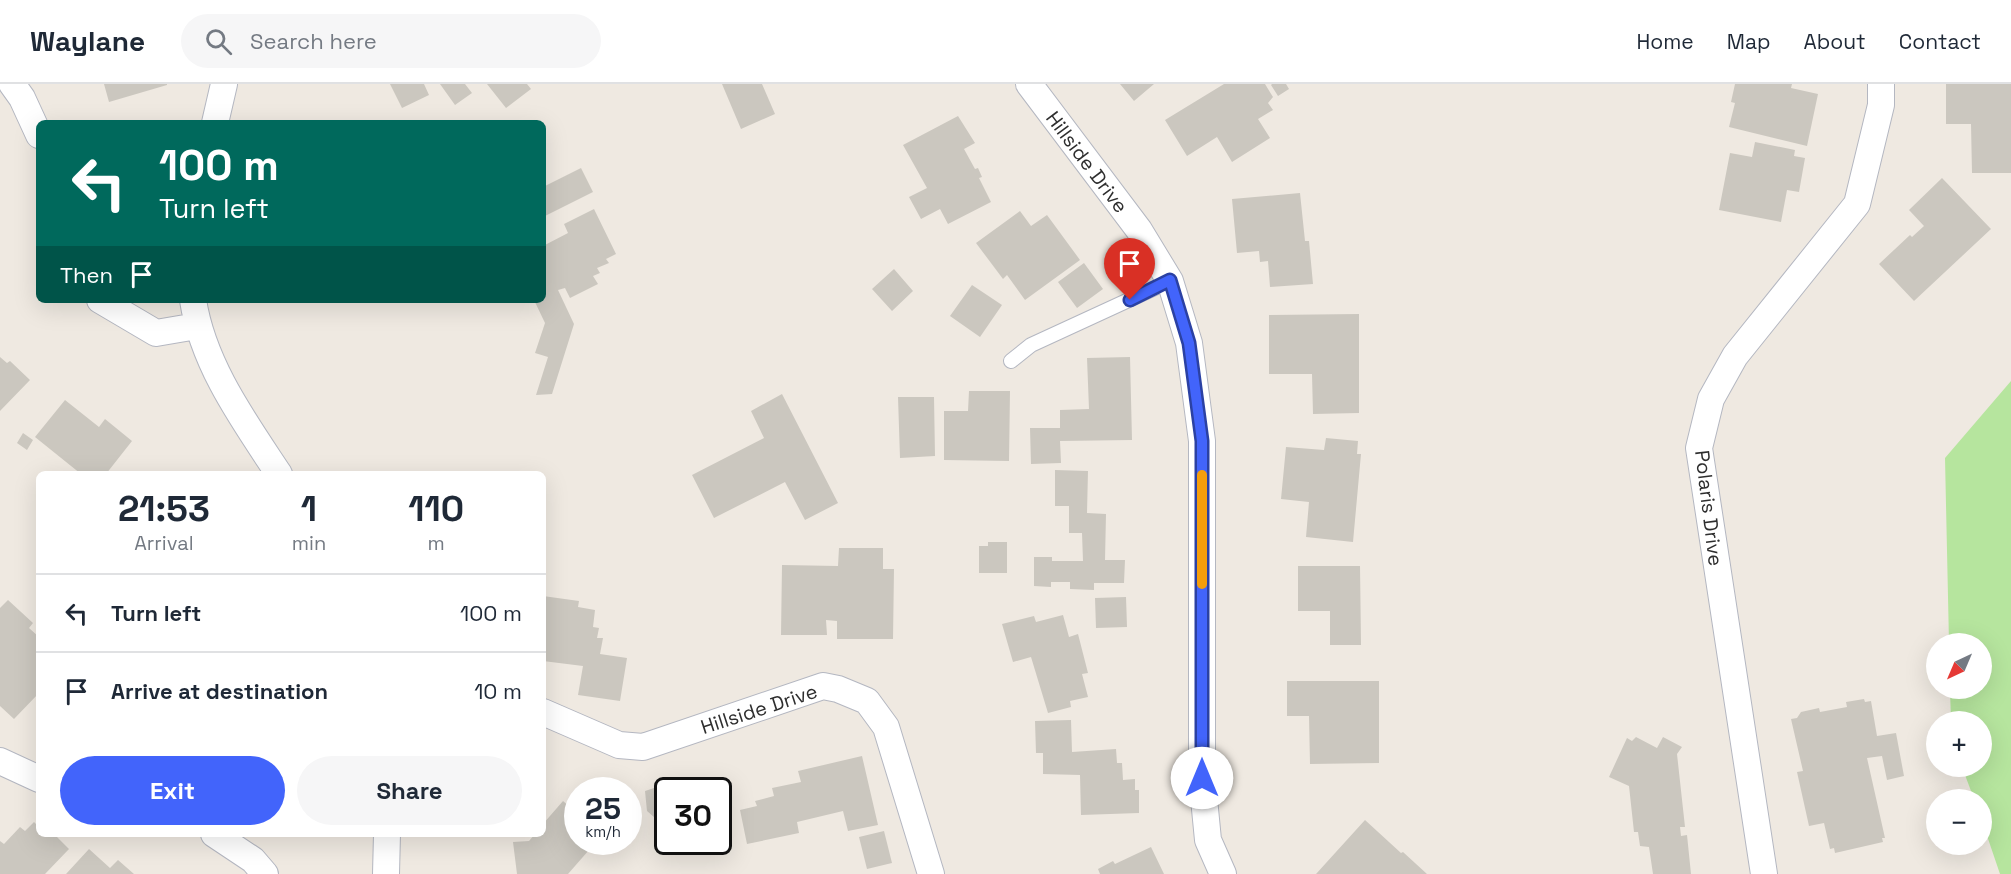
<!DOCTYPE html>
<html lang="en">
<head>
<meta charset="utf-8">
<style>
	:root { --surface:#fff; --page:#f6f6f7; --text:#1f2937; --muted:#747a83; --line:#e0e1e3; --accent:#4264fb }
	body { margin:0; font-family:"Space Grotesk",sans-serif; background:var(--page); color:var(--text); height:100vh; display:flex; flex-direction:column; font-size:22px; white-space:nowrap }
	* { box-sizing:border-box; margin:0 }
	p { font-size:20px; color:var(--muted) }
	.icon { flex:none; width:33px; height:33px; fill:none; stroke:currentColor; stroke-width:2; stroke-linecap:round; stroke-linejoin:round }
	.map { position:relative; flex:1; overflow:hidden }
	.side { position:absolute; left:36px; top:387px; width:510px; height:366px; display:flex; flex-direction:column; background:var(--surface); border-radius:9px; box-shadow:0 6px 24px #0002 }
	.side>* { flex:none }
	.banner { position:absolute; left:36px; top:36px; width:510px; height:183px; border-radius:9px; box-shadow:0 6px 24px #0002; background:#00695c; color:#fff; overflow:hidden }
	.needle { width:39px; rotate:224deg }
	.tools { position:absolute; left:1926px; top:549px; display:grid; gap:12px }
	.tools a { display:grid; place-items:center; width:66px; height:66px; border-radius:50%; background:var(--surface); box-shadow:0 6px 24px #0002; font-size:30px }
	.speed { position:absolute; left:564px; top:693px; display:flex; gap:12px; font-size:30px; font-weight:700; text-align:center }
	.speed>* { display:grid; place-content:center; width:78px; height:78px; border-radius:50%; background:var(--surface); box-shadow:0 6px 24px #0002; line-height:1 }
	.speed small { font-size:15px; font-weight:400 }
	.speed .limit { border:3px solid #111; border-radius:9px; background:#fff; color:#111 }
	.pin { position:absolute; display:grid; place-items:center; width:51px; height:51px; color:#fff; margin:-62px -26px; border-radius:50% 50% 50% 0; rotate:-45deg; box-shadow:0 0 6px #0007 }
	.pin .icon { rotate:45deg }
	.me { position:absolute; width:66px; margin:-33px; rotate:0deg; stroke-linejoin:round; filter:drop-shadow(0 0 4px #0008) }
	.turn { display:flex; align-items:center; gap:21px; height:126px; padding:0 24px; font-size:27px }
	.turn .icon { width:78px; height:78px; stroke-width:2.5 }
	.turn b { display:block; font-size:42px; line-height:51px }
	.then { display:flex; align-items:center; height:57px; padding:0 24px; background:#0003; gap:12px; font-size:22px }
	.eta { display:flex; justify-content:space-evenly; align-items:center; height:102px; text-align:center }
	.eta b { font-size:36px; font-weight:600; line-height:42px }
	.action { display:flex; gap:12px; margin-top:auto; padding:12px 24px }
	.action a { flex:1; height:69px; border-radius:36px; background:var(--accent); color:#fff; font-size:24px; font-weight:600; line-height:69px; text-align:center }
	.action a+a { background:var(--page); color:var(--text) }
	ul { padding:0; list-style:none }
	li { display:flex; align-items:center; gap:18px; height:78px; padding:0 24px; border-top:2px solid var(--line) }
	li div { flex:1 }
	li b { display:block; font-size:22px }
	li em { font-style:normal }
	header { display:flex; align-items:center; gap:36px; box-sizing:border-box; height:84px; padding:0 30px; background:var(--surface); border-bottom:2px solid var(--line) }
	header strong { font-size:28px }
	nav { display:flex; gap:33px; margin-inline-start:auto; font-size:21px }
	.search { width:420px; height:54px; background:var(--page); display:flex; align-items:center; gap:15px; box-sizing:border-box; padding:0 21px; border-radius:33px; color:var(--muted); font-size:22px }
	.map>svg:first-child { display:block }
</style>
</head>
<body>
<header>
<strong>Waylane</strong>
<div class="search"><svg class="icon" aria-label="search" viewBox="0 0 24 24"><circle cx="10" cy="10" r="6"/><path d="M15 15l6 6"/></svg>Search here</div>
<nav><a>Home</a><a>Map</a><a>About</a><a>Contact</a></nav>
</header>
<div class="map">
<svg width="2011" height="790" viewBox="0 0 2011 790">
	<rect width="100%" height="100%" fill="#efe9e1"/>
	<path fill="#b6e59e" d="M2011,297v493h-11l-18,-53v-21l-8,-1 -12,-32 20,-1v-44l-31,-1 -1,-32 32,-1v-44l-33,-1 -4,-185z"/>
	<path fill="#cbc7bf" d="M104,0h63v1l-58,17z
		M390,0h34l5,11 -27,13z
		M440,0h25l7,9 -17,12z
		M487,0h40l4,5 -25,19z
		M722,0h40l13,30 -34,15z
		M1120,0h34l-20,17z
		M1224,0h41l8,13 -5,6 5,7 -15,9 12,19 -38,24 -15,-25 -30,19 -22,-36z
		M1272,0h14l3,5 -11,7 -7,-11z
		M1735,0h57l-1,4 27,6 -11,52 -78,-19 6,-24 -4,-1z
		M1946,0h65v89h-39l-1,-49h-25z
		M958,32l17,27 -11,6 11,20 3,-1 4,9 -3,1 12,24 -43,22 -8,-15 -19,10 -12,-22 18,-9 -24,-43z
		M1755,58l40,8 -1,6 11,2 -6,34 -12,-2 -6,32 -62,-12 11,-57 22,4z
		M581,84l12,24 -50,25v-30z
		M1942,94l49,51 -77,72 -35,-37 31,-29 2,2 12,-11 -15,-16z
		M1300,109l5,48h4l4,43 -43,3 -2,-26 -8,1 -1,-11 -22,2 -5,-54z
		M594,125l22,45 -10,5 3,4 -12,5 3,5 -7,3 5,8 -28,14 -5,-10 -7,2 16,34 -22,70 -16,1 12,-38 -13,-4 10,-30 -11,-23h9v-54l25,-13 -4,-9z
		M1020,127l11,15 16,-11 33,45 -55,40 -18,-25 -4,4 -27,-36z
		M1084,179l19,26 -26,19 -19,-26z
		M894,185l19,22 -21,20 -20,-22z
		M972,201l30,20 -22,32 -30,-21z
		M1359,230v99l-46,1 -1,-40h-43v-59z
		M0,273l7,6 3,-2 20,19 -30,31z
		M1130,273l2,83 -72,1 1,22 -30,1 -1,-36h30v-18l29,-1 -2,-51z
		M969,307h41l-1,70 -65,-1v-49h24z
		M782,310l56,109 -33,17 -20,-38 -71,36 -22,-43 72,-37 -13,-27z
		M898,313h36l1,59 -35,2z
		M65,316l34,27 6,-8 27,22 -26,33h-25l-46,-37z
		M23,349l10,7 -6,10 -10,-7z
		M1326,354l32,3 -1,13h4l-8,88 -47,-5 3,-35 -28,-3 5,-52 38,3z
		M1055,386l33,1 -1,42 19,1 -1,46h20l-1,23h-30v7l-24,-1v-7h-19v5l-17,-1v-29h18v4h31l-1,-28h-13v-27h-14z
		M988,458h19v31h-28v-27h9z
		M839,464h44v21h11l-1,70h-56v-18l-11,-1 1,15h-46l1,-70 56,1z
		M1298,482h62l1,79h-31v-34h-32z
		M543,512l36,5 -1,6 17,3 -2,17 6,1 -2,10h6l-3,16 27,4 -7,43 -42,-6 5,-29 -40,-5z
		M1126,513l1,30 -31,1 -1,-30z
		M8,516l25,23 -4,5 10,9v56l-25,26 -14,-13v-98z
		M1063,531l6,22 9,-3 10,39 -6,1 6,23 -18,4 1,6 -23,6 -17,-56 -18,5 -11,-38 32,-8 2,6z
		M1287,597h92v82l-69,1 -1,-48h-22z
		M1864,615l1,3 6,-1 6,35 19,-3 8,43 -17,4 -5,-24 -15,2 18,80h-3l1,4 -48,11 -1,-5 -4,1 -6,-26 -15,3 -12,-54 6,-1 -12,-52 6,-1 4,-6 18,-4 1,4 27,-5 -1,-5z
		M1071,636l1,32 44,-3 1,14h5l1,17 12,-1v11h4v23l-58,2 -1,-40 -37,-1v-21h-7l-1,-32z
		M1636,653l21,11 6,-11 19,10 -5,7 8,73h-5l1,9 6,-1 4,39h-38l-4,-27 -9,-1 -2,-14h-4l-5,-46 -20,-9 18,-39 5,3z
		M862,672l16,69 -30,6 -5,-20 -46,11 2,11 -52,11 -7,-34 17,-4 -2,-5 19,-5 -2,-8 29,-6 -3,-11z
		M672,698l5,7 -9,1v8l-14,19 -7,-6 -2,-20z
		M563,717l15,13v28h18l-28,32h-51l-4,-32 16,-1 6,-7h8v-10z
		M728,735l4,15 -14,4v-16z
		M1365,736l36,33 2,-1 24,22h-111z
		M34,738l5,5v7h15l15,15 -24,25h-45v-33l4,3 16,-17 5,4z
		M884,747l8,32 -25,6 -8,-32z
		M1151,763l13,27h-64l-2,-5 15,-8 2,3z
		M89,765l21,19 8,-8 16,14h-68z"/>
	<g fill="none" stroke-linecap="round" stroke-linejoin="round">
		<defs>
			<path id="lane" d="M1011,277l20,-16 139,-64"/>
			<path id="street" d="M12,0l10,14 17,37
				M1029,0l110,146 31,51 19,62 13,98v337l6,62 15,34
				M215,39l9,-39
				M100,216l56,33 41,-7
				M193,216c10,65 51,121 86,174
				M543,628l76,33 24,2 180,-61 15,3 29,12 19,26 45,147
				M0,677l39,18
				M214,750l39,26 12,14
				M386,790l1,-40
				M1764,790l-65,-426 12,-49 24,-43 122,-152 24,-99v-21"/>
		</defs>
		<use href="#lane" stroke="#b4b7c1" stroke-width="16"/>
		<use href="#street" stroke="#b4b7c1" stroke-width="28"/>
		<use href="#lane" stroke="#fff" stroke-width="14"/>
		<use href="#street" stroke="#fff" stroke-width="26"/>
	</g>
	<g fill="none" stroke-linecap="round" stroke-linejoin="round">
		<defs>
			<path id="route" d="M1130,216l40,-20 19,63 13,98v337"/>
		</defs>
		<use href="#route" stroke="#2b41a3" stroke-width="15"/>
		<use href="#route" stroke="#4264fb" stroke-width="10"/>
		<path stroke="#f59e0b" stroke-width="10" d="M1202,500v-109"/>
	</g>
	<g text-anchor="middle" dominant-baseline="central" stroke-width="5" stroke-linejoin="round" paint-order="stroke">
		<g font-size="20" fill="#2e2e2e" stroke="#fff">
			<text transform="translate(1087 78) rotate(53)">Hillside Drive</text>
			<text transform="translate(1709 424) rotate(83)">Polaris Drive</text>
			<text transform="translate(759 625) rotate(-18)">Hillside Drive</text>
		</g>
	</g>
</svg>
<div class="tools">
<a><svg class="needle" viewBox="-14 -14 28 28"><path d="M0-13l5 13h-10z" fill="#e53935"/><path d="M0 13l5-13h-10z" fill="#747a83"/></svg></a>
<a>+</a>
<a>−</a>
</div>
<div class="speed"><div>25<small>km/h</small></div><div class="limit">30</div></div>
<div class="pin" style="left:1130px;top:216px;background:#d93025"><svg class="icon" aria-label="arrive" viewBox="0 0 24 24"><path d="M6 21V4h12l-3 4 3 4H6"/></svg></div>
<svg class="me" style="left:1202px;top:694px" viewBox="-20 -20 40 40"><circle r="19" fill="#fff"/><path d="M0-13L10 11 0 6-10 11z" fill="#4264fb"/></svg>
<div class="banner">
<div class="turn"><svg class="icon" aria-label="left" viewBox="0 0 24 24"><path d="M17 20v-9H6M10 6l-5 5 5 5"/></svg><div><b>100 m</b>Turn left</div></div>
<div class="then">Then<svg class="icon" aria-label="arrive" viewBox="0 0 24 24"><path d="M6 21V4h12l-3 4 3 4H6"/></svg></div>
</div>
<section class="side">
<div class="eta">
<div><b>21:53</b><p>Arrival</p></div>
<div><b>1</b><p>min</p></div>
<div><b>110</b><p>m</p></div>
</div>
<ul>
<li><svg class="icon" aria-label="left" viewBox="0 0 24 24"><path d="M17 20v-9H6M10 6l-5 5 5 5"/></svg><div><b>Turn left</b></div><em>100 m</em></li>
<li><svg class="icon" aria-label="arrive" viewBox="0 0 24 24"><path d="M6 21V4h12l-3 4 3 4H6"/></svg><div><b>Arrive at destination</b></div><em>10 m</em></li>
</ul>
<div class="action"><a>Exit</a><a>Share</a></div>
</section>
</div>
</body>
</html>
